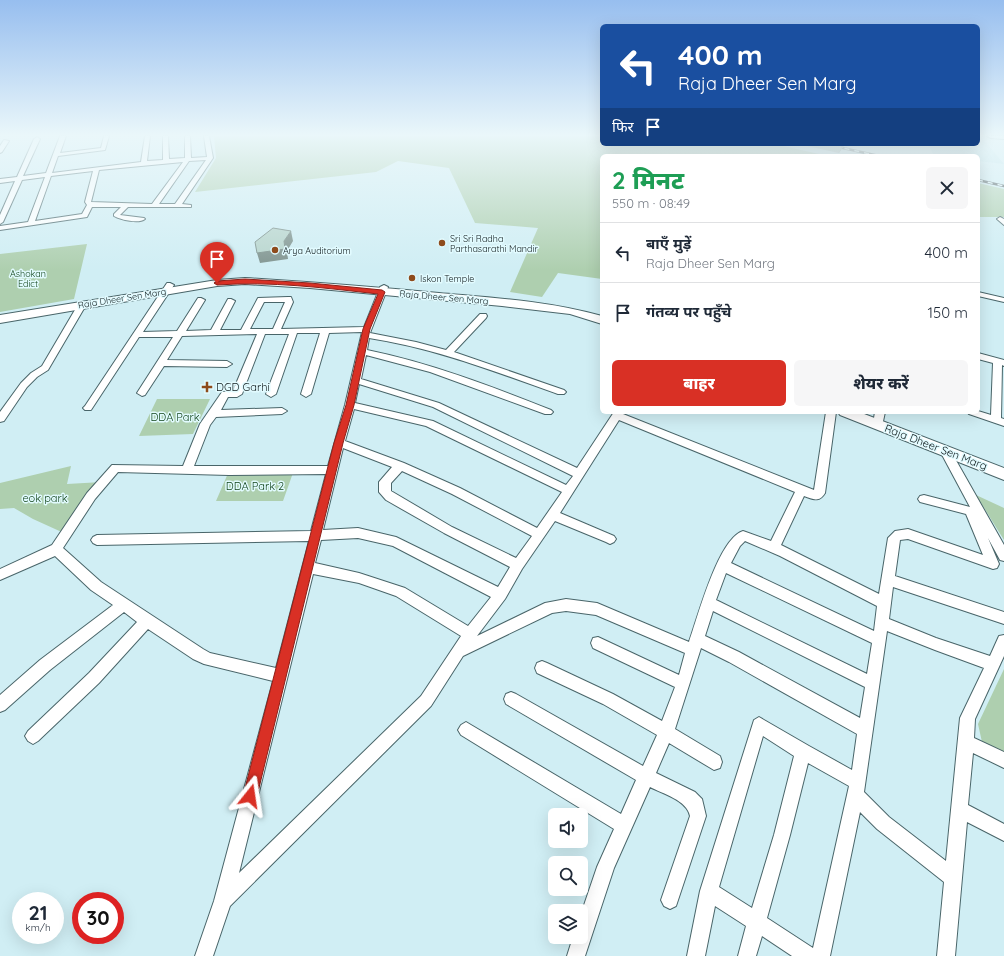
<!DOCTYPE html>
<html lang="hi">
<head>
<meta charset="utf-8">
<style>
	:root { --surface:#fff; --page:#f6f6f7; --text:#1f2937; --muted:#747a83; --line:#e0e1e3; --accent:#d93025 }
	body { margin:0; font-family:Quicksand,"Noto Sans Devanagari",sans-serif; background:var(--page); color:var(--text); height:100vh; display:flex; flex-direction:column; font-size:15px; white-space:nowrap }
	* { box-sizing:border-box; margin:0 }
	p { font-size:13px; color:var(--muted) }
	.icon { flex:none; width:22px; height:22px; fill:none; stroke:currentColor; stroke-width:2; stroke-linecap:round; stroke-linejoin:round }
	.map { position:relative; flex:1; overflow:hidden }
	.side { position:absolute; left:600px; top:154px; width:380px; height:260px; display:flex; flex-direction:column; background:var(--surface); border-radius:6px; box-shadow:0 4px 16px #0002 }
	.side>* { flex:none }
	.banner { position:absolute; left:600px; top:24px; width:380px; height:122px; border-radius:6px; box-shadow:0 4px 16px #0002; background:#1a4fa0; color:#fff; overflow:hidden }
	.buttons { position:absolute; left:548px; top:808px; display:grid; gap:8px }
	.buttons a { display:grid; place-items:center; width:40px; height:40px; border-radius:6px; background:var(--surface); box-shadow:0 4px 16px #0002; font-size:20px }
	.speed { position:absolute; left:12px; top:892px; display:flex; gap:8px; font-size:20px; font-weight:700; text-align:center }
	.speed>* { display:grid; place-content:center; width:52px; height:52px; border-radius:50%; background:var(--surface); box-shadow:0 4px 16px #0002; line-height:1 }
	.speed small { font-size:10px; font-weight:400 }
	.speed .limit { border:6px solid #d22; background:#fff; color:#111 }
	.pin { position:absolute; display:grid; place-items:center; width:34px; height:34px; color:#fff; margin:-41px -17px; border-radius:50% 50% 50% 0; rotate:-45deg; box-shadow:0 0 4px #0007 }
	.pin .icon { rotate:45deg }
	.me { position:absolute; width:44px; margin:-22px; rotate:15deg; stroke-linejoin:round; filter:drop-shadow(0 0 3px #0008) }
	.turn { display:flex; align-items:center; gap:14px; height:84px; padding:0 12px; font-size:18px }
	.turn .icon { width:52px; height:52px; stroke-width:2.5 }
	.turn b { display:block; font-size:28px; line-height:34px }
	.then { display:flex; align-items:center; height:38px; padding:0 12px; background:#0003; gap:8px; font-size:15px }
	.round { display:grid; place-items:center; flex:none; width:42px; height:42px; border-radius:6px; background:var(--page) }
	.summary { display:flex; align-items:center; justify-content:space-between; height:68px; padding:0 12px }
	h1 { font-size:24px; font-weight:800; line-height:30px; color:#1e9e55 }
	.action { display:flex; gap:8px; margin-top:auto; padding:8px 12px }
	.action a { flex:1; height:46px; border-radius:6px; background:var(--accent); color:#fff; font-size:16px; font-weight:800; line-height:46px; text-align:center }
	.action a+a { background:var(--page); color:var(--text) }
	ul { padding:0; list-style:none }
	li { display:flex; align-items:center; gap:12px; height:60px; padding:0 12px; border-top:1px solid var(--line) }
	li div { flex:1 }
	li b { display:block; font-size:15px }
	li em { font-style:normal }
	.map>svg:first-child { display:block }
</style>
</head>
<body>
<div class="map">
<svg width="1004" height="956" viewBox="0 0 1004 956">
	<rect width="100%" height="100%" fill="#d0eef4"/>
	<path fill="#bce3ea" d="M978,136l3,1 23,27 -26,-3v-5h-44l-6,-12h50z"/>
	<path fill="#aecfaf" d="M214,136h388v8h172l54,12h-226v123l-44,-6 -16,24 -32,-5 28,-64 -63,-5 -26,-55 -51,-7 -22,11 -181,20 21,-34z
		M978,183l26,6v28h-26z
		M87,244l-13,55 -74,13v-58z
		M157,399h53l-17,35 -54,2z
		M71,466l-4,18 35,-2 -36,52 -33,-15 -19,-11 -14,1v-26z
		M294,470l-11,31h-67l13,-30z
		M976,495l28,13v32z
		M1004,669v84l-22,-11 -4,-18z"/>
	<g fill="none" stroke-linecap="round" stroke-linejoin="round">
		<defs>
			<path id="street" d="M60,136h6l-6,17 41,-5 3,-12h5l-4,14 -47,6 -6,17 89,-11 4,-26h5l-3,25 16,-1v-24h5l1,23 16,-1v-22h5l1,22 16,-1 -3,-21h5l4,22 -31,46 9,1v2h-63l-8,8 24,3 1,1c-6,5 -24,1 -31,-3v-2l7,-7h-29l-5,10 -87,13v-4l28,-4 17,-45 -23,3 -19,42 -3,2v-9l15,-34 -15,2v-4l17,-2 17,-38 3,-2 3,2 -17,37 23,-3zM206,160l-31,44h-16l30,-43zM183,162l-31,42 -61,-2 8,-32zM93,171l-8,31 2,3 -5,9 -47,7 16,-45z
				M4,140l5,1 -7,11 -2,1v-7z
				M1000,217l4,2v6l-7,-6z
				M167,283h3l4,2 -31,47 34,-1 21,-33h3l4,2 -19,31 25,-1 17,-31h3l4,2 -15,29h21l17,-32 30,-1h3l2,5 -12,27 83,-2 16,-40 4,-2 4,2 -18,46 46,9 30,8 34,-36h6l1,2 -1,2 -32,34 110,38 2,2 -2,2h-6c-62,-22 -123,-46 -189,-56l-2,12c63,13 124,36 184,60l2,2 -2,2h-6l-115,-42 -64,-17 -5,24 78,24 138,65 37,-56h10l-1,2 191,76 12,-78h10l-11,81c-6,10 -12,6 -21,3l-23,49 98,49 9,-56 7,-7 13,-2 75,26 -17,-41 -46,-12 -2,-3 2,-3 4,-1 46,12 -30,-56 1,-3h8l55,97v16l-4,-1 -12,-22 11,26 -2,4 -4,1 -85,-30 -8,1 -5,36 109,36v12l-111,-37 -4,32 47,19 54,18 9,-20 5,-1v21l-29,63 -1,19 30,14v16l-31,-15 -5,52 36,19v17l-37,-19 -12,134h-18l7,-74 -67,-53 -17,-17 -30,144h-38l-30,-20 -6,20h-18l8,-30 -31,-20 -10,50h-18l13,-65 54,-171 5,-3 5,3 45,26 43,24 5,-36 -128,-72 -28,-14 -26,81 45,27 2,6 -2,6 -6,2 -45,-27 -13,30 39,19 7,7 4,17 -30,90 -6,3 -6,-3 -3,-6 29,-84c-3,-16 -27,-22 -40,-29l-36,81 -29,88h-18l6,-19h8v-23l16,-47 17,-38 -153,-94 -3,-5 3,-5 5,-3 5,3 150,89 15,-34 -130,-76 -2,-5 2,-5 5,-2 5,2 127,72 14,-31 -54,-31 -66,-31 -2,-5 2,-5 5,-2 5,2 66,31 49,27 13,-34 -82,-39 -2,-5 2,-5 5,-1 81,38 6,-22 -89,-38 -30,-4 -14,2 -89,43 -32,50 -201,200 -17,50h-18l19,-55 59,-220 -69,-17 -11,-5 -45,-30 -49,54 -61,58 -5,3 -5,-3 -3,-5 3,-5 61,-58 48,-51 -13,-10 -74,58 -45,40 -5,2v-17l40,-35 73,-55 -22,-15 -36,-34 -55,24v-11l52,-24 35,-52 25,-28 71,1 17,-42 22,-32 11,-1 24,-57 -75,2 -15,24 60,1 5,3 -5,3 -63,-1 -19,29 -3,1 -5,-3 36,-56h-34l-48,73h-6l-2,-2 2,-2zM264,302h21l-12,27h-23zM362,332l-17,73 -17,61h-134l16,-41 6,-8 66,-3 5,-3 -5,-3 -61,2 7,-13h9l5,-3 23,-60h24l-23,60 5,3 5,-3 21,-61h23l-19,61 5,3 5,-3 18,-61zM359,384l74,23 140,69 -7,9 -133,-64 -78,-18zM354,409l72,17 136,66 -25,36 -77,-40 -56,-25 -59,-22zM619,420l176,72 -24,49 -28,-10c-25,8 -45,86 -54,111l-92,-39 -31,-4 -21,4 -68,33 28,-37 17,-30 33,-48 51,21 4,2 4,-2 2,-3 -2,-3 -54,-23zM343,448l49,19 -13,15v10l7,8 58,33 66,34 -12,20 -102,-50 -38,-9 -35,2zM402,471l50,23 80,42 -16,22 -64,-31 -61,-36v-8zM118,472l111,3 97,-1 -15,57 -214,4 -4,2 -2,3 2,3 4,2 212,-4 -33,127 -66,-15 -7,-4 -102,-67 -38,-34 32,-49zM358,538l35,8 98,51 -23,29 -63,-38 -46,-15 -44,-10 6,-23zM745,541l35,15 97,50 -3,25 -143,-68 9,-17zM726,573l146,70 -5,31 -151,-74zM313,574l46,9 37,13 65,40 -40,60 -182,177zM713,611l152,76 -5,31 -121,-66 -34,-16zM887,631l48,19 49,18 -24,50 -14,143 -57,-44 -25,-25zM763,736l31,20 -20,79 -22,73 -33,-21zM808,763l41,23 -36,162 -46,-30 23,-83z
				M978,292l26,6v4l-26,-6z
				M79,303h6l1,2 -38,65 -11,7 -10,10 -23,34 -4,1v-10l21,-29 10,-10 11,-7z
				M978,353l26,7v6l-2,-1 -1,53 3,1v7l-35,-12 -2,-2h11v-1l13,4 2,-52 -15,-4z
				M875,412h10l-3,14h-8l-1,-2z"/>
			<path id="secondary" d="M987,136h17v3l-13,-1z
				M245,278c65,4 130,9 194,15 55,5 110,8 163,23v8l-32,-10 -68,-8 -192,-18 -65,-4 -28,2 -217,37v-8l217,-35z
				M838,412h21l145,56v12l-164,-65z"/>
		</defs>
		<use href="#street" stroke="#496569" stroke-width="2"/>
		<use href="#secondary" stroke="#496569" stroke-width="2"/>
		<use href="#street" fill="#fff" fill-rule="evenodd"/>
		<use href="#secondary" fill="#fff" fill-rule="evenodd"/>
		<defs>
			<path id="rail" d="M825,144l54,12
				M978,180l26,6"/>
		</defs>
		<use href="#rail" stroke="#344245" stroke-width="2.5"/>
		<use href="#rail" stroke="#e2fbff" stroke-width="1.5" stroke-dasharray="5" stroke-linecap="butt"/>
	</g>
	<path fill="#9eb7b0" d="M798,144h47l-6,9z"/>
	<path fill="#819590" d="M842,144h3l-6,9z
		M291,231l2,10 -6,10 1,8 -28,4 -3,-10 27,-12z"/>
	<path fill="#b8d5cd" stroke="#819590" d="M273,228l18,3 -7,10 1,8 -28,4 -2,-11z"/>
	<linearGradient id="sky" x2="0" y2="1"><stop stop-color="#97beef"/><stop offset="0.5" stop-color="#eaf7fa"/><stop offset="1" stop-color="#eaf7fa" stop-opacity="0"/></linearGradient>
	<rect width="1004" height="270" fill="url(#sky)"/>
	<path fill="#d93025" stroke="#8d1f18" d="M245,279l65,4 72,7 3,2 -15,37 -16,76 -11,38 -86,353 -2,5 -5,2 -5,-2 -2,-5 91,-353 12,-38 17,-76 15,-35c-53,-6 -107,-13 -161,-9l-3,-2 3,-2z"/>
	<g fill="#8e4b1c" stroke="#e2fbff" stroke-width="1.5">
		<circle cx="442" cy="243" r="4"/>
		<circle cx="275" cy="250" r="4"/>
		<circle cx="412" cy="278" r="4"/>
		<path d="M205 381h4v4h4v4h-4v4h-4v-4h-4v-4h4z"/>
	</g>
	<g text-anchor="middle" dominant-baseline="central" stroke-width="3" stroke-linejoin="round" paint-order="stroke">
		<g font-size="9" fill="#121d1f" stroke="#e2fbff" text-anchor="start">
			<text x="450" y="238">Sri Sri Radha<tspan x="450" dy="10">Parthasarathi Mandir</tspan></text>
			<text x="283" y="250">Arya Auditorium</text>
			<text x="420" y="278">Iskon Temple</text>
		</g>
		<g font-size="9" fill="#12441a" stroke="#e2fbff">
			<text x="28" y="273">Ashokan<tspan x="28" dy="10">Edict</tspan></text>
		</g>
		<g font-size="9" fill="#121d1f" stroke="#e2fbff">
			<text transform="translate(444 297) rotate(5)">Raja Dheer Sen Marg</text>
			<text transform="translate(122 298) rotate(-9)">Raja Dheer Sen Marg</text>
		</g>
		<g font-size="11" fill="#121d1f" stroke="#e2fbff" text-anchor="start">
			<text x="216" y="387">DGD Garhi</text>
		</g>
		<g font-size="11" fill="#12441a" stroke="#e2fbff">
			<text x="175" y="417">DDA Park</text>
			<text x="255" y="486">DDA Park 2</text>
			<text x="45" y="498">eok park</text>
		</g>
		<g font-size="11" fill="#121d1f" stroke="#e2fbff">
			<text transform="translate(936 447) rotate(21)">Raja Dheer Sen Marg</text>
		</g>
	</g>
</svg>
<div class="buttons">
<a><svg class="icon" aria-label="sound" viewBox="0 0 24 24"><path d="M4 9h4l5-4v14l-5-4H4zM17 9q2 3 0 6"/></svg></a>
<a><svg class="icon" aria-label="search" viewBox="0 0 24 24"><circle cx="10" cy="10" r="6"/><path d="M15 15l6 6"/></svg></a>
<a><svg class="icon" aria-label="layers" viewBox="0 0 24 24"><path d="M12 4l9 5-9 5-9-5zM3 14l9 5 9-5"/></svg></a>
</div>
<div class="speed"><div>21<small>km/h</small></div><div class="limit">30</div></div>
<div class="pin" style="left:217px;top:283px;background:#d93025"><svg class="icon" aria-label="arrive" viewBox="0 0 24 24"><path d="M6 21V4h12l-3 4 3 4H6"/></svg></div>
<svg class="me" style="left:250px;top:796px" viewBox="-20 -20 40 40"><path d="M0-17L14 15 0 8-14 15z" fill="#d93025" stroke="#fff" stroke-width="4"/></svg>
<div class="banner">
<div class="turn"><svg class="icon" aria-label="left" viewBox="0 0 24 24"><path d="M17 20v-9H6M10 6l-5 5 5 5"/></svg><div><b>400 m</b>Raja Dheer Sen Marg</div></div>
<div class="then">फिर<svg class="icon" aria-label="arrive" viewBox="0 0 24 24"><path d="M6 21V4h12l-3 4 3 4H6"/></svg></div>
</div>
<section class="side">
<div class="summary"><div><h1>2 मिनट</h1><p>550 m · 08:49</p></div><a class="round"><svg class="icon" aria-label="close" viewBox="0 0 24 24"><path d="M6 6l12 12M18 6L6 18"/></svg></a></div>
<ul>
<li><svg class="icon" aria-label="left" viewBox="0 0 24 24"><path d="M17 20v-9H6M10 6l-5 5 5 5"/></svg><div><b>बाएँ मुड़ें</b><p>Raja Dheer Sen Marg</p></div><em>400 m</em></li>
<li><svg class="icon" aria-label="arrive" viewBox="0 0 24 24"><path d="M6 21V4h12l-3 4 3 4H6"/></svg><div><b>गंतव्य पर पहुँचे</b></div><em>150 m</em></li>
</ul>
<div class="action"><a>बाहर</a><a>शेयर करें</a></div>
</section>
</div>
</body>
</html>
